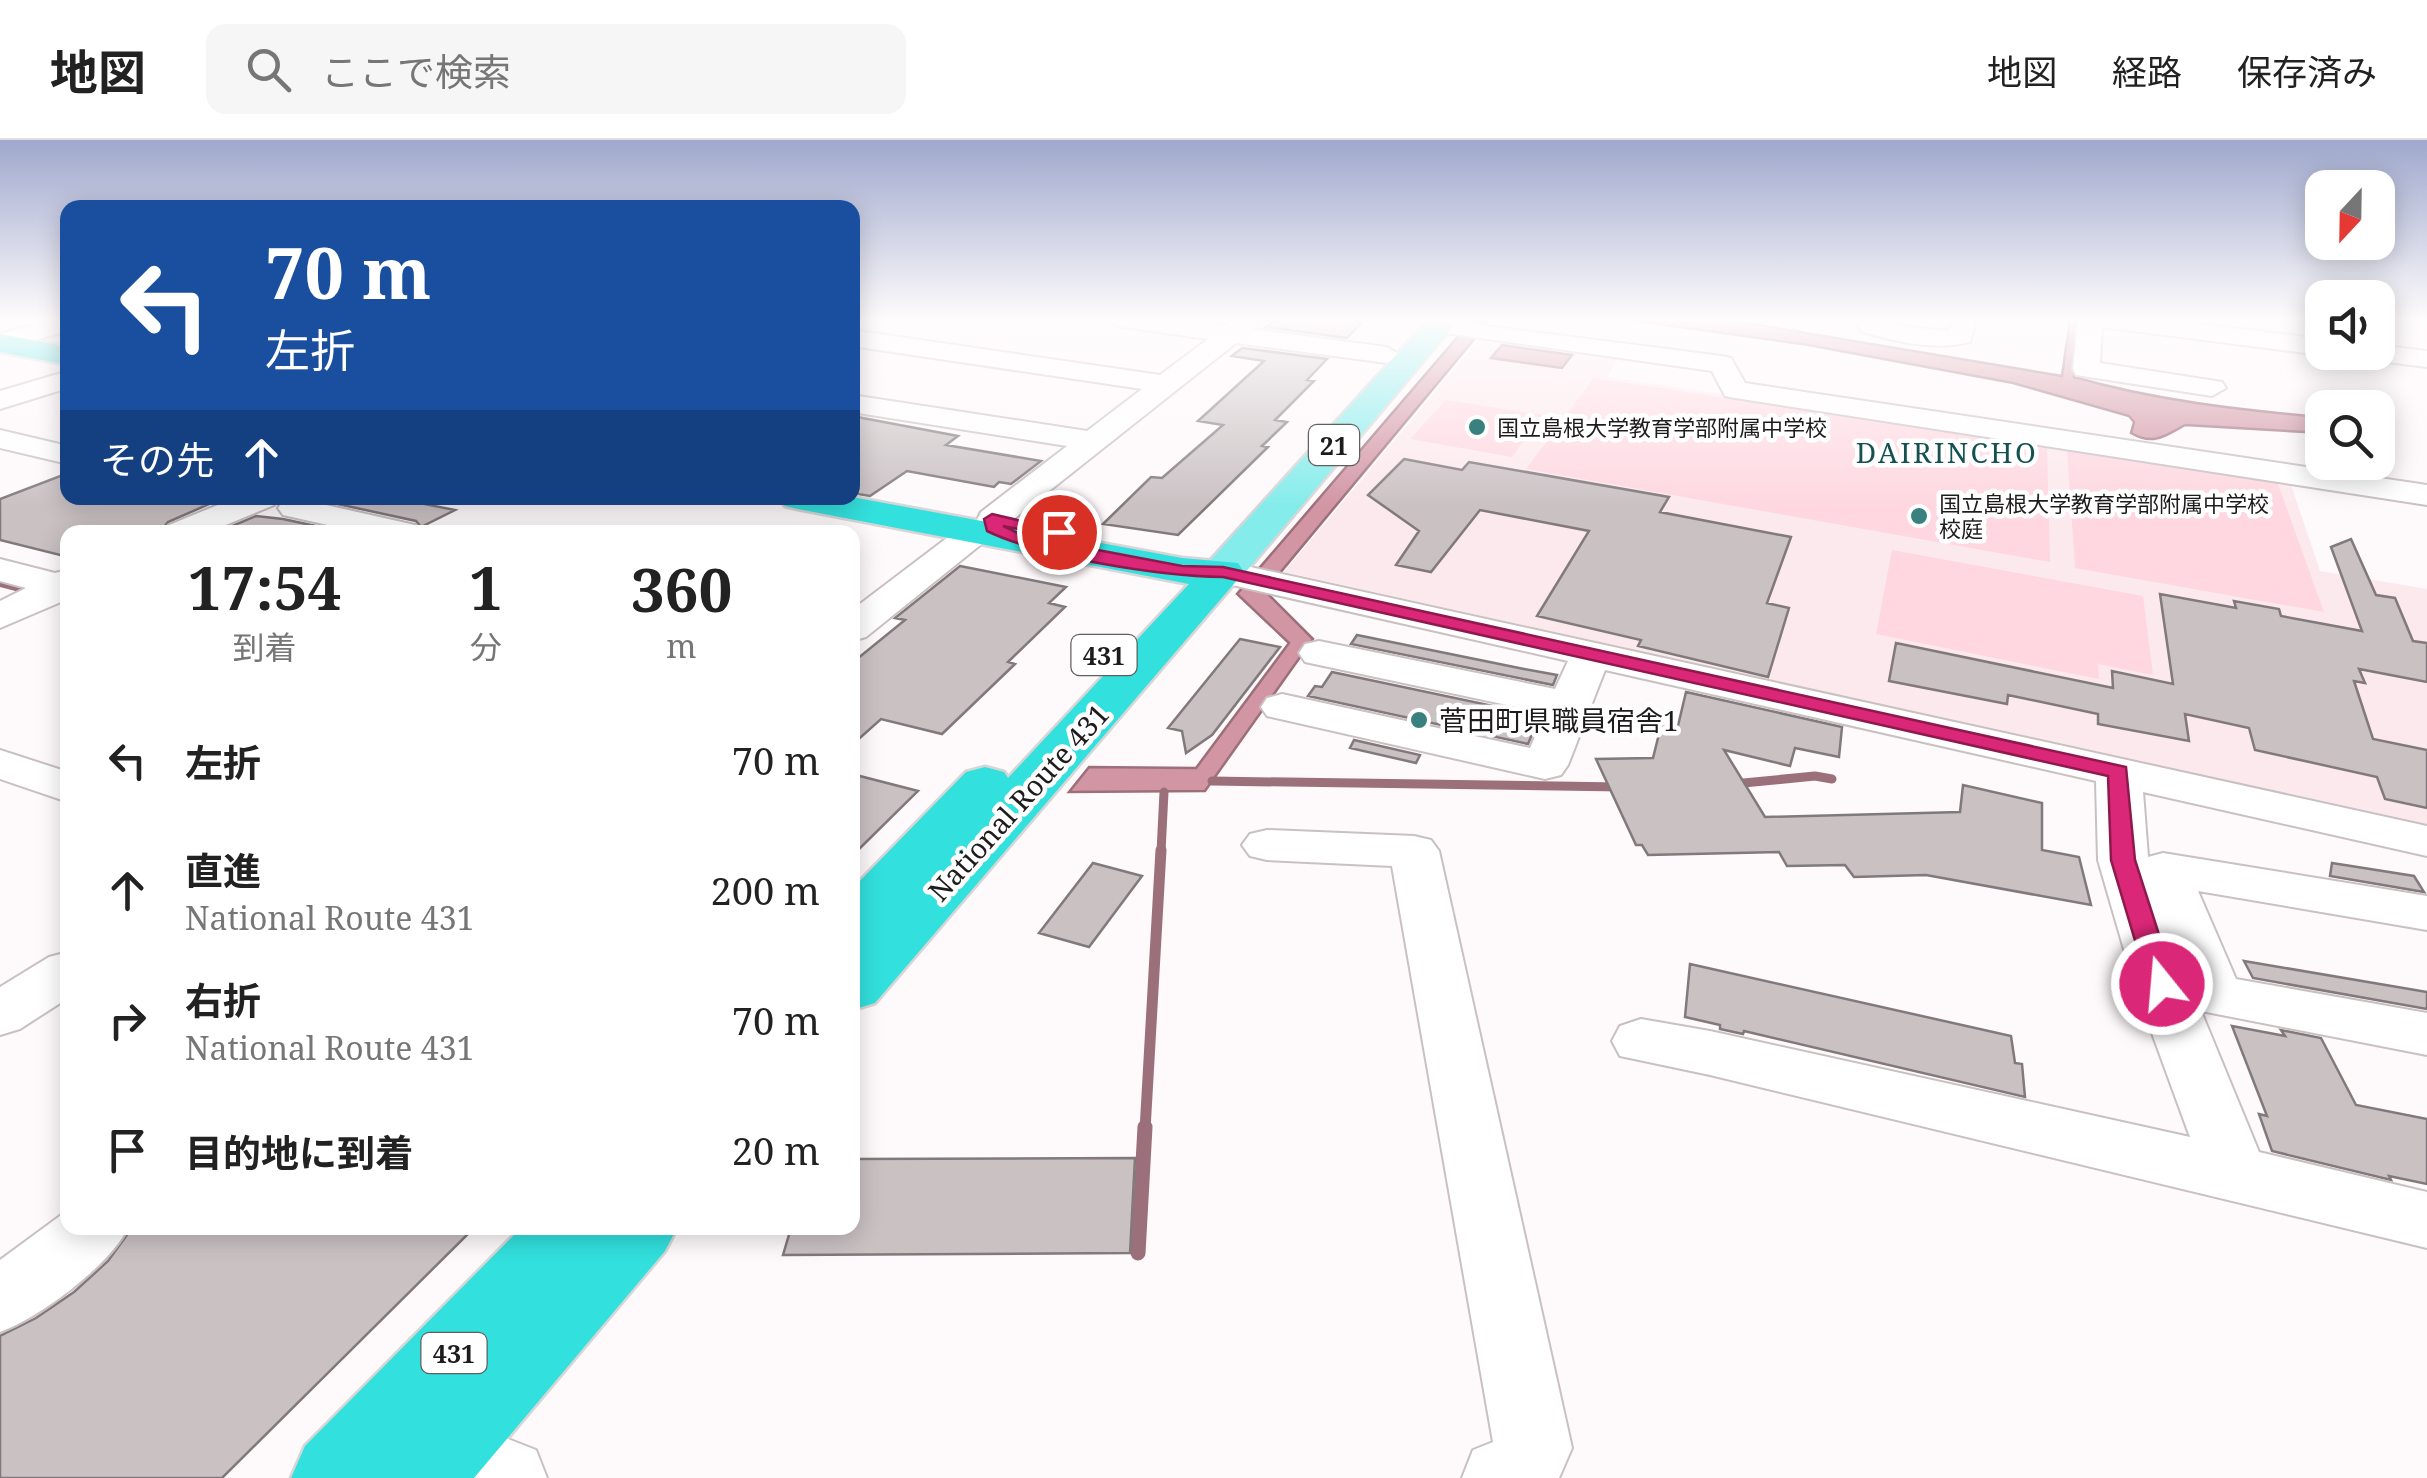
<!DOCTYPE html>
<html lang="ja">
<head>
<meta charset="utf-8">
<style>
	:root { --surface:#fff; --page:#f6f6f6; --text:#222; --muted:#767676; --line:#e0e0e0 }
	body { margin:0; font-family:"Noto Serif","Noto Sans JP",serif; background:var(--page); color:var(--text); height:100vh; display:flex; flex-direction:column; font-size:38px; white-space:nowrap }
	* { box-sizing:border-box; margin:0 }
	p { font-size:32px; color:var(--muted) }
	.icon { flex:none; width:55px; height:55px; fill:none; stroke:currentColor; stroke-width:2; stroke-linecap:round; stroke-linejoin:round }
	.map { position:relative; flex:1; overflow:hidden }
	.panel { position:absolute; left:60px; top:385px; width:800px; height:710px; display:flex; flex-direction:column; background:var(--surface); border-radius:20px; box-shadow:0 5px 25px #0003 }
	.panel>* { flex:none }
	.top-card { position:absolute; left:60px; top:60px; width:800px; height:305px; border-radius:20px; box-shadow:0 5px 25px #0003; background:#1a4fa0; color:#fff; overflow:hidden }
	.needle { width:65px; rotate:202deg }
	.fabs { position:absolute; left:2305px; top:30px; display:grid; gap:20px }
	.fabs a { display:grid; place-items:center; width:90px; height:90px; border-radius:20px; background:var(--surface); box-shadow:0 5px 25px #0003; font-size:50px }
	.pin { position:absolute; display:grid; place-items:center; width:85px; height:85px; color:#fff; margin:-42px; border:5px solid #fff; border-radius:50%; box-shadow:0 2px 10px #0007 }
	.me { position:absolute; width:110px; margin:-55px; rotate:343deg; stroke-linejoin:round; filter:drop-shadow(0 0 8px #0008) }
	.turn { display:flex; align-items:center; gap:35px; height:210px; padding:0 40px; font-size:45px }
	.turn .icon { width:130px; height:130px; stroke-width:2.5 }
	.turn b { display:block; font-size:70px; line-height:85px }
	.then { display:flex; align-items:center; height:95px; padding:0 40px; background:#0003; gap:20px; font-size:38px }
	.eta { display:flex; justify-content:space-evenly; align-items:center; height:170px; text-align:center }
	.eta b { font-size:60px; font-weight:700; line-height:70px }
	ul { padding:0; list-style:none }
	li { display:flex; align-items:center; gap:30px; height:130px; padding:0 40px }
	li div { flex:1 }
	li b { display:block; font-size:38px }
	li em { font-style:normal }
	header { display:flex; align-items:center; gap:60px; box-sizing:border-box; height:140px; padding:0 50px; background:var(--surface); border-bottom:2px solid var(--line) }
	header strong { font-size:48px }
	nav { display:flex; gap:55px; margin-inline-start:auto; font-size:35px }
	.search { width:700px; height:90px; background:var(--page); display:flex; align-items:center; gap:25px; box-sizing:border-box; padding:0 35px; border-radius:20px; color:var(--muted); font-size:38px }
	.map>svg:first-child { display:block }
</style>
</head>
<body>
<header>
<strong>地図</strong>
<div class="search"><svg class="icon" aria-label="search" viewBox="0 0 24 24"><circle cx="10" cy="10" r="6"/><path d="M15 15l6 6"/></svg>ここで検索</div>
<nav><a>地図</a><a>経路</a><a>保存済み</a></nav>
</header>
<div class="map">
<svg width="2427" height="1338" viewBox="0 0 2427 1338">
	<rect width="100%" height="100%" fill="#fef9fa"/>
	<path fill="#fce9ed" d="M1484,194l137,19 -13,24 681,102 31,92 107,18v237l-1143,-254z"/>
	<path fill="#fed7e0" d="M1594,238l453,69 3,115 -524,-93z
		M1446,260l96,15 -30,42 -102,-18z
		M2067,309l210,32 47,131 -249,-44z
		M1892,410l251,46 10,79 -55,-11 1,15 -223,-45z"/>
	<path fill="#d295a4" stroke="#9c707b" stroke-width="2.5" d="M1473,179h18l-226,272 48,48 -108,152 -136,1 20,-25 107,1 93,-125 -52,-49z
		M1623,179h100l339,57 8,-57h10l-6,58c80,23 165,33 248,40v16l-137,-8c-20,11 -32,21 -54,8l3,-11 -5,-6 -116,-33 -205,-38z
		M1502,205l70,10 -10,13 -71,-10z"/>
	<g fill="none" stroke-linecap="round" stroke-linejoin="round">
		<path stroke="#9c707b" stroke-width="8" d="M0,443l24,6"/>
		<path stroke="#9c707b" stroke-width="9" d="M1212,641l409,6
			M1733,644l82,-8 17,3
			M1161,712l3,-60"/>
		<path stroke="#9c707b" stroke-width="11" d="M1145,990l16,-280"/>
		<path stroke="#9c707b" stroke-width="15" d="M1138,1113l7,-126"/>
	</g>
	<path fill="#cac1c3" stroke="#81797b" stroke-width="2.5" d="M1285,179h80l-18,19 -81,-11 8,-6z
		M1242,208l85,11 -20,21 7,1 -39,39 12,2 -25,24 6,1 -90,88 -75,-11 48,-47 11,1 61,-53 -25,-4 66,-60 -32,-5z
		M852,276l106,20 -12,9 95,16 -30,23 -12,-2 -5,5 -87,-16 -37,25 -18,-3z
		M1404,319l58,11 7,-8 200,35 -9,15 131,25 -24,66 22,5 -21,69 -130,-31 3,-6 -104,-24 52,-85 -109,-21 -49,62 -35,-7 23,-34 -51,-36z
		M68,333v25h105l34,7 -39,17 -8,10h-92v25l-68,-17v-41z
		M331,358h63l61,12 -34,17 -5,-6 -92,-20z
		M256,376l27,3 61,13h-126z
		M2351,399l25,56 19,3 18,43 14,2v39l-68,-13 6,14 -11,-2 19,58 54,11v58l-42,-9 -8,-22 -122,-27 -6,-22 -64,-14 4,27 -91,-17v-10l-90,-19 -1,9 -118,-23 7,-38 217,45 -1,-17 61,13 -13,-90 76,14 -2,-7 45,8 2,7 81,15 -31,-84z
		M960,426l106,21 -17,16 16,4 -57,55 7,2 -73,70 -61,-15 -29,26v-82l53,-43 -10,-2z
		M1357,495l167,34 33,6 -4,10 -202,-41z
		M1240,499l40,8 -68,88 -26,18 -4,-22 -14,-3z
		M1332,532l208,44 -12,28 -220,-48 7,-10 7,1z
		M1686,552l156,35 -3,30 -44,-9 -5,18 -66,-16 41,67 195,-5 3,-27 79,18v47l37,7 12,48 -165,-30 -72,2 -9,-12 -58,1 -8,-14 -131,3 -6,-10h-6l-40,-86 57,-1 8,-32 16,4z
		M1354,600l66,15 -4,8 -66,-15z
		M852,634l66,17 -66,65z
		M1093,723l49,13 -53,71 -50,-14z
		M2332,723l82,13 10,16 -94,-16z
		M2244,821l183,31v17l-174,-31z
		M1690,824l321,72 4,27 7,1 3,33 -281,-66 -1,3 -23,-5v-4l-35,-8z
		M2232,886l53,10 -4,-6 40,8 35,67 71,14v65l-38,-8 2,4 -119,-29 -13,-37 8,2z
		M1135,1018l-5,95 -347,2 8,-27h61v-69z
		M132,1088h342l-252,250h-222v-142l36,-18 38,-26 34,-31z"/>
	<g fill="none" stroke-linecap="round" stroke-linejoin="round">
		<defs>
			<path id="minor" d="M54,179h14v12l-68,19v-16z
				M1104,179h71l50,7 9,-7h28l-10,10 135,18 13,8 -13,8 -151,-20 -226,179 21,11 5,7 -5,7 -12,3 -30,-12 -123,99 -14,4v-31l112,-85 12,-3 5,-10 86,-66 -215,-34v-17l235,36 55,-42 -290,-43v-16l308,45 48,-36 -92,-13z
				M1432,179l290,37 9,2 14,25 682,102v20l-692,-107 -10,-2 -13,-25 -273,-39 -12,-7z
				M1861,179h24l-1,3c22,6 44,8 66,8l3,-11h24l-7,23c-35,9 -75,0 -109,-11l-3,-5z
				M2078,179h80l164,20v13h9l-9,3 -220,-28 -2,36 122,19 4,6 -14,8 -136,-21 -3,-6z
				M2378,205l49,6v16l-56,-7 -13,-8h20z
				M68,231v17l-68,21v-18z
				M0,290l68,16v18l-68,-16z
				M235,358h43l-4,7 -65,27h-45l5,-7z
				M295,358l120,27 5,7h-61l-76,-17 -5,-7 5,-7z
				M0,419l55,14 13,-3v29l-68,29v-27l26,-13 -26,-7z
				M1223,421l1204,265v30l-284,-64 5,65 15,-4 264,43v34l-229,-39 38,88 191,34v42l-226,-44 58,141 168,40v56l-717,-173 -90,-19 -8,-15 8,-15 21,-7 69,12 480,106 -56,-153 -36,-124 -2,-79 -491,-111 -37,95 -7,10 -16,4 -278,-63 -6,-9 6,-9 15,-4 248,54 15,-35 -226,-48 -14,-3 -6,-9 6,-9 14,-3 236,48 13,-28 -358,-81 -5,-8 5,-8z
				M0,610l68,22v30l-68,-23z
				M1267,690l147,6 17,4 8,11 133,597 -13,30h-97l11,-28 20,-8 -101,-576 -125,-6 -17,-4 -8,-11 8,-11z
				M68,812v46l-48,31 -20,6v-48l49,-30z
				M68,1070v18h60c-19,38 -89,90 -128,104v-72z
				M424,1288l84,11 28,11 11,28h-158l-4,-11 11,-27z"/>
			<path id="major" d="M1429,179h30l-221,262 -15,4 -15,-4 -6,-9 6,-9z"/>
			<path id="highway" d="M0,194l68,13v18l-68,-13z
				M852,357l330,61 56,5 6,9 -369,431 -23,7v-121l114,-117 19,-5 19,5 4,6 181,-194 -391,-75 -13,-3 -6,-8z
				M521,1088h156l-12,23 -191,227h-183l14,-32z"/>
		</defs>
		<use href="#minor" stroke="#c9c0c2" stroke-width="4"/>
		<use href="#major" stroke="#d6d6d6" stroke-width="5"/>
		<use href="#highway" stroke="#d6d6d6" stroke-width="5"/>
		<use href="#minor" fill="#fff" fill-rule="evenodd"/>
		<use href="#major" fill="#84eceb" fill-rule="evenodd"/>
		<use href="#highway" fill="#32e0dd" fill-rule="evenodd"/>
	</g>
	<linearGradient id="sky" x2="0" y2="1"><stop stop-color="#9fa8cd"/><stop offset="0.49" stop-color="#fffcfd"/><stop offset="1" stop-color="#fffcfd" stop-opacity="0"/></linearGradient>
	<rect width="2427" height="367" fill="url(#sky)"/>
	<path fill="#db2777" stroke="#8e194d" stroke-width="2.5" d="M992,374l76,18 -9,5 -56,-11 21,10 158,30 41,1 903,200 9,93 40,124 -4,7h-19l-4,-7 -37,-124 -3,-84 -885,-199c-63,-1 -180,-19 -236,-46l-3,-12z"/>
	<g fill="#39817f" stroke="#fff" stroke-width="4">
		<circle cx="1477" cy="287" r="10"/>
		<circle cx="1919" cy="376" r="10"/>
		<circle cx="1419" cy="580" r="10"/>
	</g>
	<g text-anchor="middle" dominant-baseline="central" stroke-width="9" stroke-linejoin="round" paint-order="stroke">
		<g font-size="22" fill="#1e1b1c" stroke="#fff" text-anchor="start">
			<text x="1497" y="287">国立島根大学教育学部附属中学校</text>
			<text x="1939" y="363">国立島根大学教育学部附属中学校<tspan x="1939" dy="25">校庭</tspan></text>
		</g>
		<g fill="#fff" stroke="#625f60" stroke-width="2.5">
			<rect x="1309" y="285" width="50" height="40" rx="8"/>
			<rect x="1071.5" y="495" width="65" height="40" rx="8"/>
			<rect x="421.5" y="1193" width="65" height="40" rx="8"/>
		</g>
		<g font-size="25" font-weight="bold" fill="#1e1b1c">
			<text x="1334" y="305">21</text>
			<text x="1104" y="515">431</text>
			<text x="454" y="1213">431</text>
		</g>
		<g font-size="28" letter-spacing="2.5" fill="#145150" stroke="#fff">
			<text x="1947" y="312">DAIRINCHO</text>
		</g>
		<g font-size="28" fill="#1e1b1c" stroke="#fff" text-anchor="start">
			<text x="1439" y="580">菅田町県職員宿舎1</text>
		</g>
		<g font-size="28" fill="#1e1b1c" stroke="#fff">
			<text transform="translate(1018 662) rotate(-48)">National Route 431</text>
		</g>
	</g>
</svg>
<div class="fabs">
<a><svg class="needle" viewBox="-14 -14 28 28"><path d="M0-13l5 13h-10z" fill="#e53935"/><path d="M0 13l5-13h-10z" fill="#767676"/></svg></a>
<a><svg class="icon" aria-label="sound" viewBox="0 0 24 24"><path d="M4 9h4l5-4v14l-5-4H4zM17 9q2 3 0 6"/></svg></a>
<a><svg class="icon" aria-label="search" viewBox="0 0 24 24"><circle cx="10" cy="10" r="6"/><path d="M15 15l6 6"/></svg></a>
</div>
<div class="pin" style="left:1059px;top:392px;background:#d93025"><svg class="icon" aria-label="arrive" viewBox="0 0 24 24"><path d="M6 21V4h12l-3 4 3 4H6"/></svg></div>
<svg class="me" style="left:2162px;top:844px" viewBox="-20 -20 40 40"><circle r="17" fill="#db2777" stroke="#fff" stroke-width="3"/><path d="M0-11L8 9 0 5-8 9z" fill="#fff"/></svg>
<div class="top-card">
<div class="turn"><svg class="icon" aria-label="left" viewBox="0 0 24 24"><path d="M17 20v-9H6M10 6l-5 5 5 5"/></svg><div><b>70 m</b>左折</div></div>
<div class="then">その先<svg class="icon" aria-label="ahead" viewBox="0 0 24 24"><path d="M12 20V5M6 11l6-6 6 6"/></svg></div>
</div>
<section class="panel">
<div class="eta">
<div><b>17:54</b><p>到着</p></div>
<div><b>1</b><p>分</p></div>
<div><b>360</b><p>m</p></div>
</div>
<ul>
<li><svg class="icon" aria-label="left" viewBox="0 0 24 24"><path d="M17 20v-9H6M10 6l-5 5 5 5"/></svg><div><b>左折</b></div><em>70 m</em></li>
<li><svg class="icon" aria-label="ahead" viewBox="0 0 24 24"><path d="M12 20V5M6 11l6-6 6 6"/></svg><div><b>直進</b><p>National Route 431</p></div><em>200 m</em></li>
<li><svg class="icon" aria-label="right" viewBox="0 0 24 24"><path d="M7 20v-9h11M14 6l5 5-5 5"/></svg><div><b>右折</b><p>National Route 431</p></div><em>70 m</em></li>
<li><svg class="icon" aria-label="arrive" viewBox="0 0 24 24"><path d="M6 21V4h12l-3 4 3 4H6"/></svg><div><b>目的地に到着</b></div><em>20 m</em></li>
</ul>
</section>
</div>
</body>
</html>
